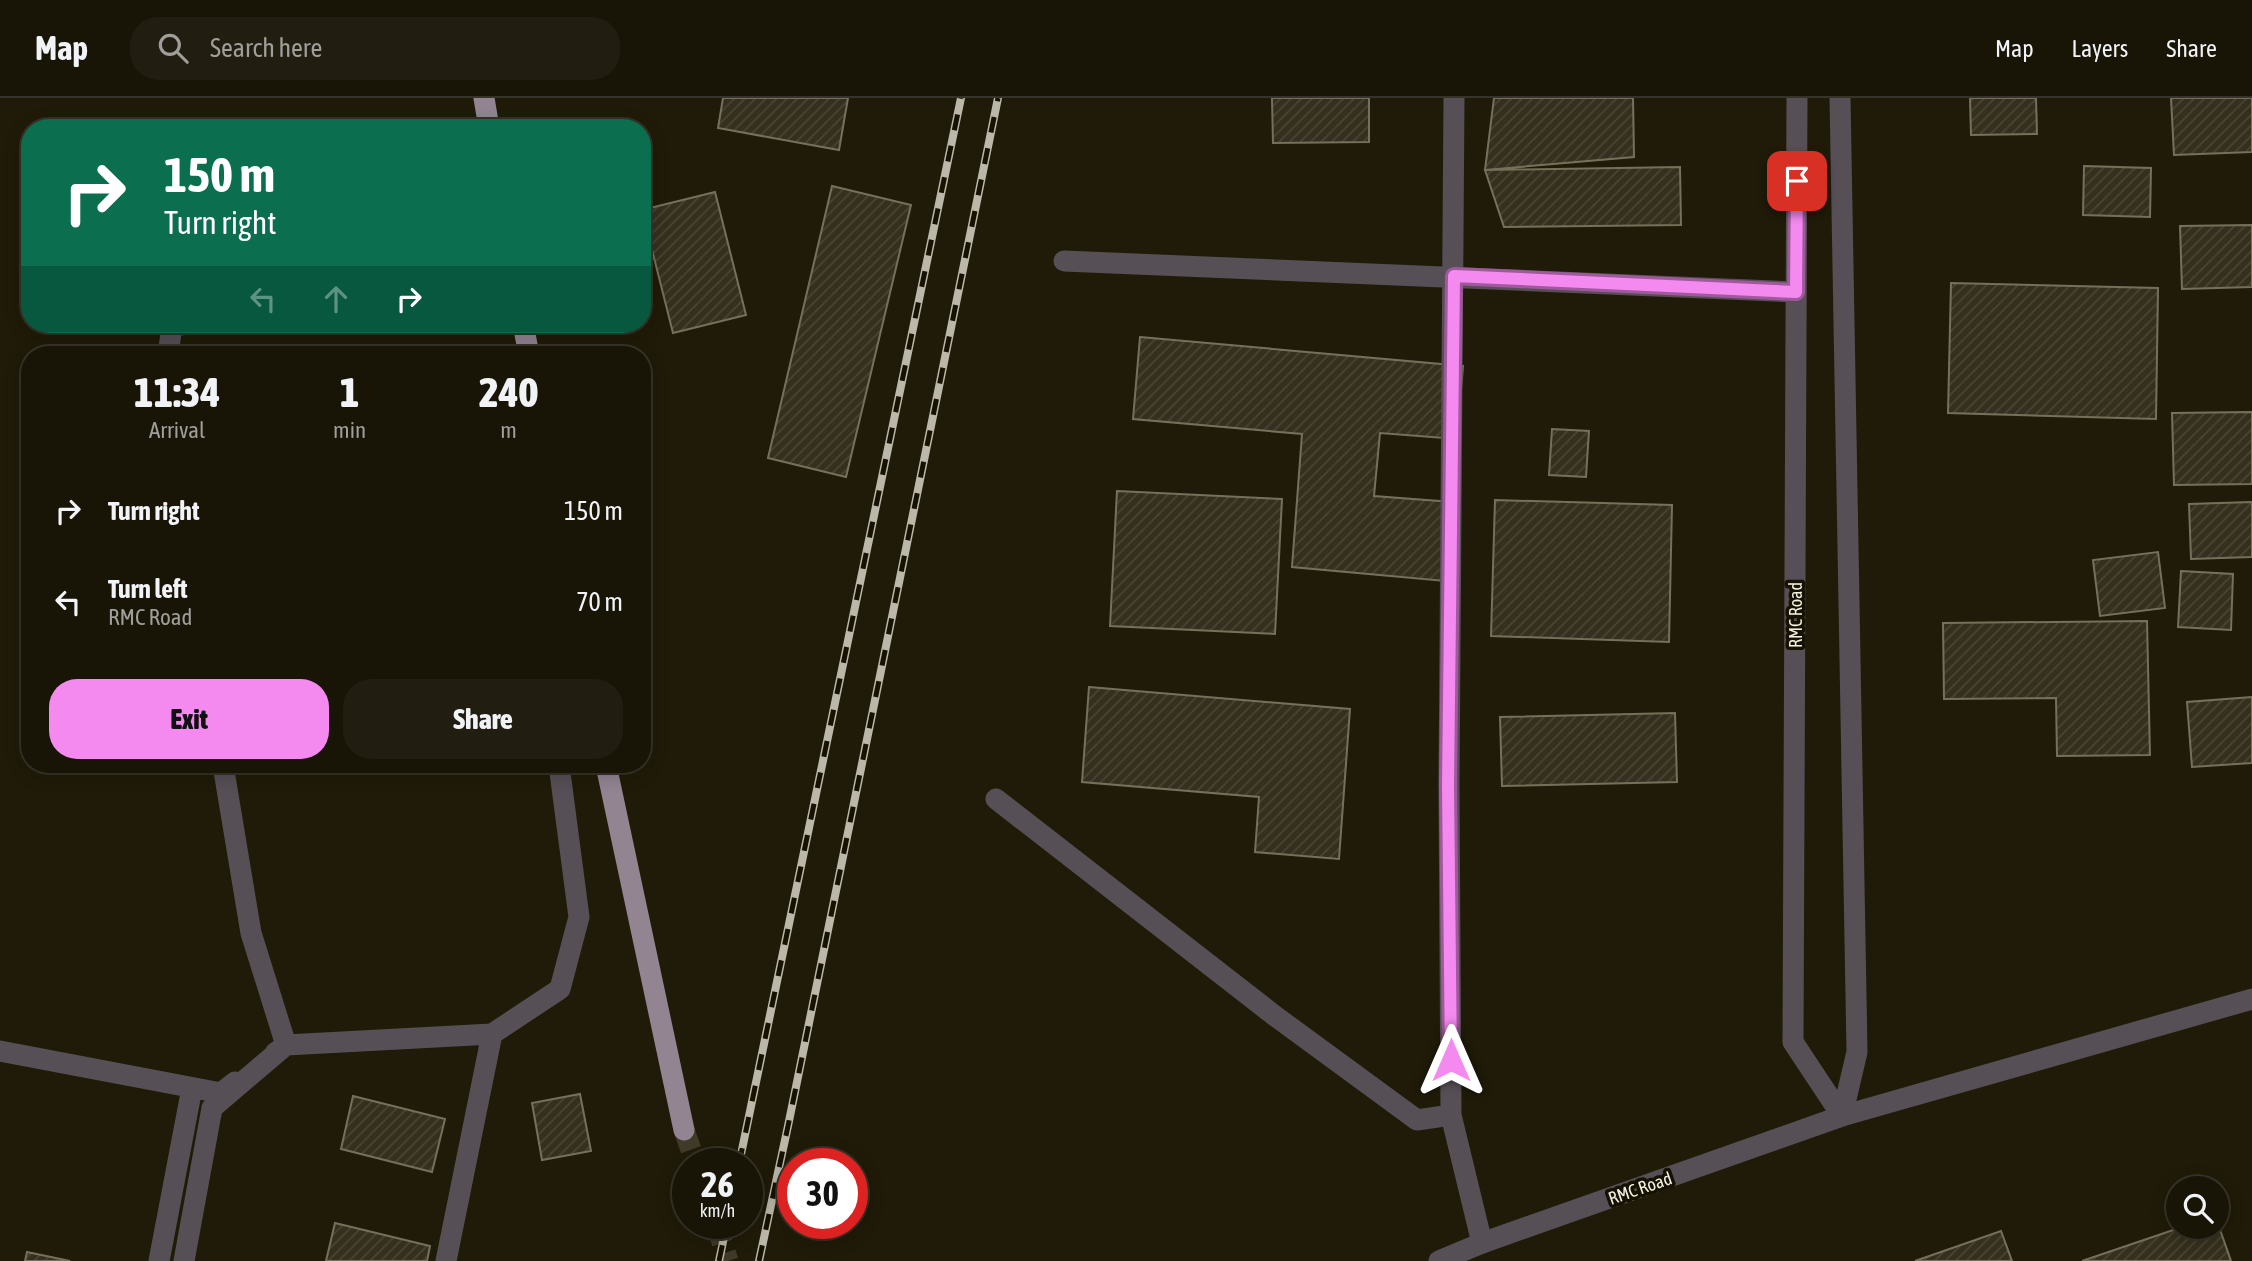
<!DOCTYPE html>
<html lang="en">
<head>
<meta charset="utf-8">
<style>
	:root { --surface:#181406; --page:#211d10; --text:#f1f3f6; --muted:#9f9e9b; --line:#363328; --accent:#f489f0 }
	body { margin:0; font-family:"Asap Condensed",sans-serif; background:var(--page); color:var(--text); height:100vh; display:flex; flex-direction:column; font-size:26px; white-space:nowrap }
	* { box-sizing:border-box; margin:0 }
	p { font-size:23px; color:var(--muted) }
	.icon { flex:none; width:38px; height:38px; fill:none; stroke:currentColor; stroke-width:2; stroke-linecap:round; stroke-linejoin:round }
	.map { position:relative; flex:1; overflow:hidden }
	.details { position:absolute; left:21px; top:248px; width:630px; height:427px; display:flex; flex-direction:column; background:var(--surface); border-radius:28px; box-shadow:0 4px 18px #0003,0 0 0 2px var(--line) }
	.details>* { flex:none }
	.guide { position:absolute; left:21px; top:21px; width:630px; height:214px; border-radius:28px; box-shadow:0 4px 18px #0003,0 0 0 2px var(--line); background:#0b6e4f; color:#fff; overflow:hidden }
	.tools { position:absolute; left:2166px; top:1078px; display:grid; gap:14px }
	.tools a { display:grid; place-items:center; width:63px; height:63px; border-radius:50%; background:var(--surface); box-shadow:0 4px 18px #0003,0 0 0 2px var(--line); font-size:35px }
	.speed { position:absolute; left:672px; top:1050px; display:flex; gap:14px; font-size:35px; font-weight:700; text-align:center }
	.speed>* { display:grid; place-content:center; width:91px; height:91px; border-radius:50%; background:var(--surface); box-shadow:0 4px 18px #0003,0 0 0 2px var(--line); line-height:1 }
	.speed small { font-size:18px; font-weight:400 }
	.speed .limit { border:10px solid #d22; background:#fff; color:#111 }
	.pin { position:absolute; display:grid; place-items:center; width:60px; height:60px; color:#fff; margin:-30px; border-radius:14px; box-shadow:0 4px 10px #0006 }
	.me { position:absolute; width:77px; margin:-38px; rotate:0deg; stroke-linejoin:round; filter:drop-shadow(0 0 5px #0008) }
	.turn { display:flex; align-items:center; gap:24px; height:147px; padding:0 28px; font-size:32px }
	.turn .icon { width:91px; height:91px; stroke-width:2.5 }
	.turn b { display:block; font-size:49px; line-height:60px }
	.lanes { display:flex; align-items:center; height:66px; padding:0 28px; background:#0003; justify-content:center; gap:35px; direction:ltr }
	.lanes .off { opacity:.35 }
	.eta { display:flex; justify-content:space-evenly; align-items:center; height:119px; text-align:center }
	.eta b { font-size:42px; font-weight:800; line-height:49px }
	.button { display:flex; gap:14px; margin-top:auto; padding:14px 28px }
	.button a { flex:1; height:80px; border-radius:28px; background:var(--accent); color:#111; font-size:28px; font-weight:800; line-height:80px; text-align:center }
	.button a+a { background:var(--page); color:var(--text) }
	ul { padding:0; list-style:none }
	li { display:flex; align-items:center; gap:21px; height:91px; padding:0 28px }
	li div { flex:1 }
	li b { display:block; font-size:26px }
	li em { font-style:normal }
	header { display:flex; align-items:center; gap:42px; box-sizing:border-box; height:98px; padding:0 35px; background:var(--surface); border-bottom:2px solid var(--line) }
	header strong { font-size:33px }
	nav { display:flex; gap:38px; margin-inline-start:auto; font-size:24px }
	.search { width:490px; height:63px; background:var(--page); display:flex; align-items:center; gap:18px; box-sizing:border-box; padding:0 24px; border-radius:28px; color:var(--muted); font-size:26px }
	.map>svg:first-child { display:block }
</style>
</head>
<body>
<header>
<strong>Map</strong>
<div class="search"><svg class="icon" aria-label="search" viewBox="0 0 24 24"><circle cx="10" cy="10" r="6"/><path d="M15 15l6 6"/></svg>Search here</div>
<nav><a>Map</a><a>Layers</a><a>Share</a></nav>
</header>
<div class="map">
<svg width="2252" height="1163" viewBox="0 0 2252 1163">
	<defs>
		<pattern id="building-hatch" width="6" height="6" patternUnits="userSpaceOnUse" patternTransform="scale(1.75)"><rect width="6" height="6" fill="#35301d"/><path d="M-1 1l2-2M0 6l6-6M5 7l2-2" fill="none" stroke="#494433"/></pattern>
	</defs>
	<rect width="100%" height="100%" fill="#201b08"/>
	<path fill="url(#building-hatch)" stroke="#76705b" stroke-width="2" d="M723,0h125l-9,52 -121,-22z
		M1272,0h97v44l-96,1z
		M1494,0h139l1,59 -149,13z
		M1970,0h66l1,36 -66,1z
		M2171,0h81v54l-78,3z
		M2084,68l67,2 -1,49 -67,-2z
		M1680,69l1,58 -177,2 -19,-57z
		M832,88l79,19 -65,272 -78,-19z
		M715,94l31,123 -73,18 -31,-123z
		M2252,127v62l-70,2 -2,-63z
		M1951,185l207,5 -2,131 -208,-6z
		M1140,239l323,29 -6,73 -77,-6 -6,63 78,6 -7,79 -153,-14 10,-133 -169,-15z
		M2252,314v72l-78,1 -2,-72z
		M1552,331l37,2 -3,46 -37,-2z
		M1117,393l165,8 -7,135 -165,-8z
		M1495,402l177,5 -3,137 -178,-6z
		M2252,404v55l-61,2 -2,-55z
		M2158,454l7,56 -65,8 -7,-56z
		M2181,473l52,3 -2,56 -53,-3z
		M2147,523l3,134 -93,1 -1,-58 -112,1 -1,-76z
		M1089,589l261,22 -11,150 -84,-7 4,-55 -177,-15z
		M2252,599v66l-60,4 -5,-65z
		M1675,615l2,69 -175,4 -2,-69z
		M580,996l11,57 -49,9 -10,-57z
		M353,998l92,23 -13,53 -91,-23z
		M2217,1123l14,40h-149l100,-34h35z
		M335,1125l95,23 -3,15h-101z
		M2001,1133l11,30h-97z
		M27,1154l43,9h-45z"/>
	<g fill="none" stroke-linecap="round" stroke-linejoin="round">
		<path stroke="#403b29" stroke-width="21" stroke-dasharray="21 10" stroke-linecap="butt" d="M684,1032l12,34
			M716,1125l12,38"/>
		<path stroke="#574f56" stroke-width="21" d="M1454,0l-5,687 2,330 31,128
			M1064,163l732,31
			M168,257l4,-29 16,-2
			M223,667l28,168 35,112 -11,8
			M996,701l279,217 142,104 34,-5
			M0,953l221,42 14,-11
			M1842,1018l410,-117
			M159,1163l33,-173
			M184,1163l28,-153 74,-63 206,-11 68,-45 19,-72 -20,-152
			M446,1163l46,-227"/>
		<path stroke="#574f56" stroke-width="21" d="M1797,0l-4,944 49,74
			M1840,0l17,954 -15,64
			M1439,1163l43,-18 360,-127"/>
		<path stroke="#938492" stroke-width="21" d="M484,0l5,30
			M523,226l6,31
			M606,667l78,365"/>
		<defs>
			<path id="rail" d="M739,1066l222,-1066
				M719,1163l8,-38
				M759,1163l29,-135 210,-1028"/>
		</defs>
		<use href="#rail" stroke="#bbb8a9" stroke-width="8"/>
		<use href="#rail" stroke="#161202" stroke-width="5" stroke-dasharray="16" stroke-linecap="butt"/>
	</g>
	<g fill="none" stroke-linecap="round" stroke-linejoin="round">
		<defs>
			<path id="route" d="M1451,962l-3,-275 6,-509 342,16 1,-111"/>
		</defs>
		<use href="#route" stroke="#9f599c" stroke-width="18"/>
		<use href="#route" stroke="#f489f0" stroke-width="12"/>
	</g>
	<g text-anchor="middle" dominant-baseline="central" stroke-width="7" stroke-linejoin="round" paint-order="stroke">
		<g font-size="18" fill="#f5f2e5" stroke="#161202">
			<text transform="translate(1795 517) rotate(-90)">RMC Road</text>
			<text transform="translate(1640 1090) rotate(-19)">RMC Road</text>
		</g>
	</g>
</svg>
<div class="tools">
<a><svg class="icon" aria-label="search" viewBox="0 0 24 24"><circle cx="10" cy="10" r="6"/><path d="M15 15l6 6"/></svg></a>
</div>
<div class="speed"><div>26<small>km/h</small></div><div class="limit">30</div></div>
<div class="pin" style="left:1797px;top:83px;background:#d93025"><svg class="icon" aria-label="arrive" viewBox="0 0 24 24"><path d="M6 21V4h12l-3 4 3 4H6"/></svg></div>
<svg class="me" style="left:1451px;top:962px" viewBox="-20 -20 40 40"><path d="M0-17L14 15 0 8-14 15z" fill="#f489f0" stroke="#fff" stroke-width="4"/></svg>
<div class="guide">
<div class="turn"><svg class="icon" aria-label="right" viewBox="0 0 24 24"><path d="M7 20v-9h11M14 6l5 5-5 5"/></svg><div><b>150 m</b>Turn right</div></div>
<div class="lanes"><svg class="icon off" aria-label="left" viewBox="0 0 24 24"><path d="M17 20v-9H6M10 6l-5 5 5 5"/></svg><svg class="icon off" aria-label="ahead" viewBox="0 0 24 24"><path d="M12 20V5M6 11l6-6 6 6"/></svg><svg class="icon" aria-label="right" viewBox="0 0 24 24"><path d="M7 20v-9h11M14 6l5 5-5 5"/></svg></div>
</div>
<section class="details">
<div class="eta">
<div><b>11:34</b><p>Arrival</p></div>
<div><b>1</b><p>min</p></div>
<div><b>240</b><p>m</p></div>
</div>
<ul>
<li><svg class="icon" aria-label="right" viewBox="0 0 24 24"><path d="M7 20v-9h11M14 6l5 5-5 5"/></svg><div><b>Turn right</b></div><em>150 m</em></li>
<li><svg class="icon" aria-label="left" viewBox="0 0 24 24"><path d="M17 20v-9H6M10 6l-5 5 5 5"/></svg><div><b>Turn left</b><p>RMC Road</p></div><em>70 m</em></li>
</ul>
<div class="button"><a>Exit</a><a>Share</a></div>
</section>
</div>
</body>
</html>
